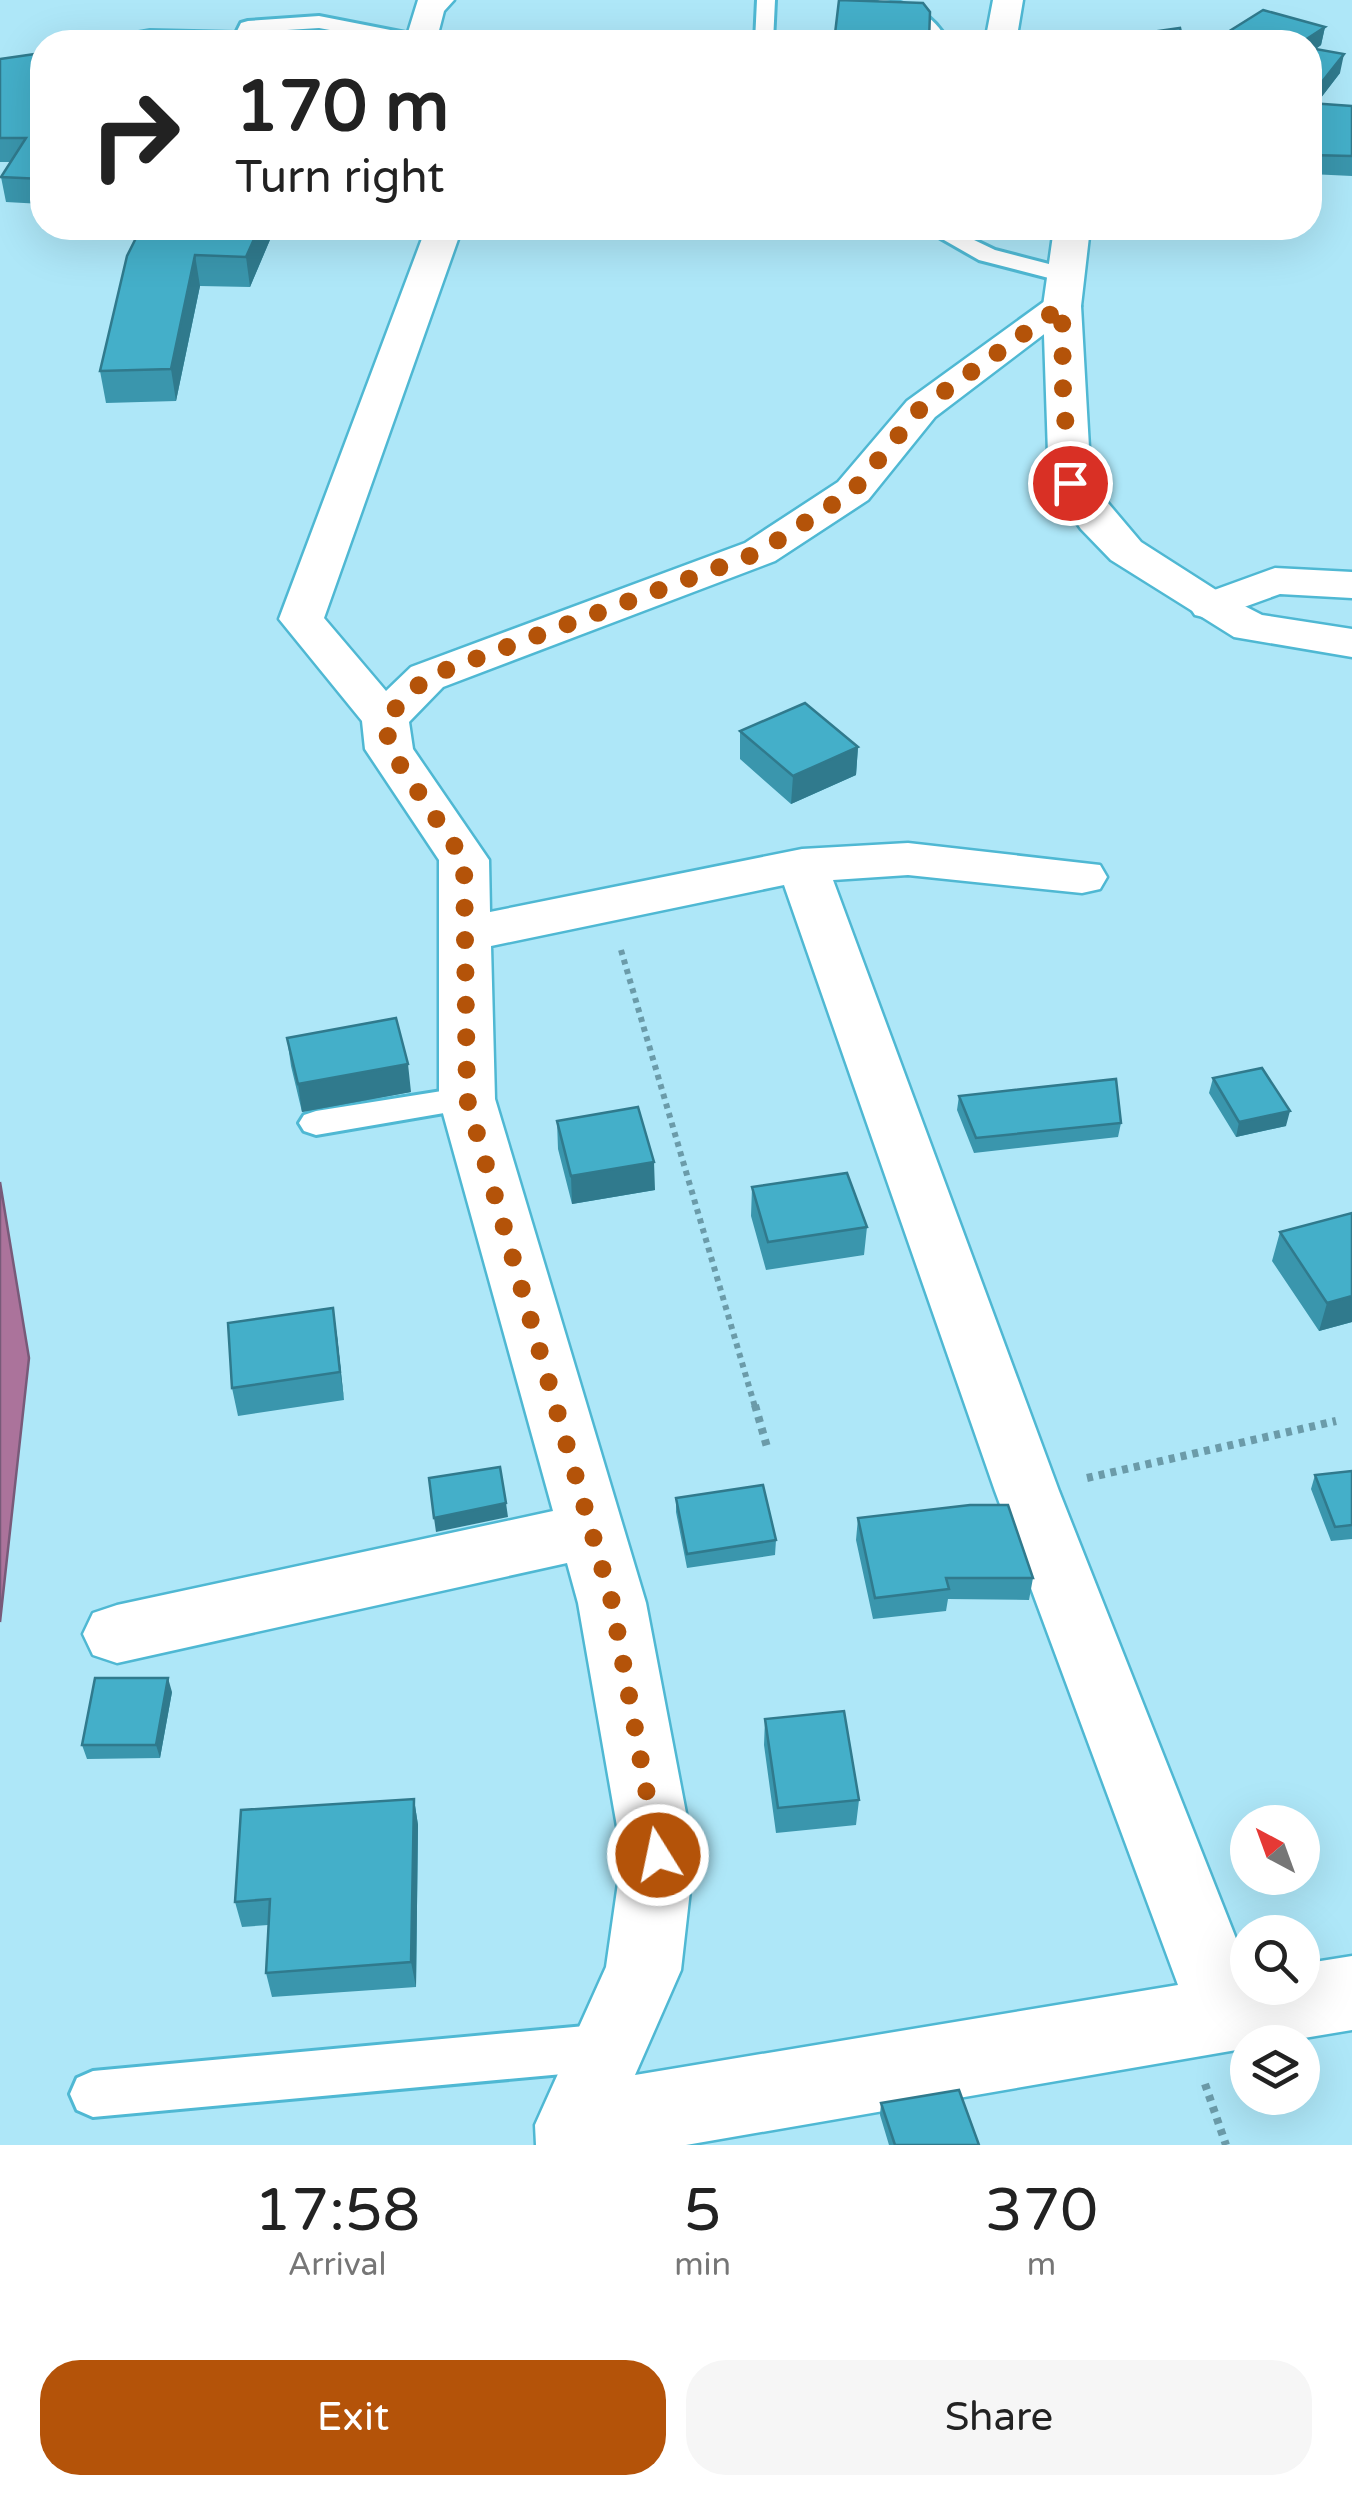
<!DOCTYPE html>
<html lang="en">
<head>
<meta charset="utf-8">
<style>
	:root { --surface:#fff; --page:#f6f6f6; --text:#222; --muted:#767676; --accent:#b45309 }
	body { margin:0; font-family:"Varela Round",sans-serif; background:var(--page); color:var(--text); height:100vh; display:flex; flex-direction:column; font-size:38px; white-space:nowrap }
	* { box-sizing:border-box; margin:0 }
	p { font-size:32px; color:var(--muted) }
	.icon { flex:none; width:55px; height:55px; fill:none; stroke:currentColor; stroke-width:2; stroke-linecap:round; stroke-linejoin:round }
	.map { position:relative; height:2145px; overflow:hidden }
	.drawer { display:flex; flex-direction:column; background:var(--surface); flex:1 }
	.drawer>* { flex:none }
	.hud { position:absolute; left:30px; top:30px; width:1292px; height:210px; border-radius:40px; box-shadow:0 10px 40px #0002; background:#fff; color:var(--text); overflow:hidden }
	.needle { width:65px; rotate:319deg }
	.buttons { position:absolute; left:1230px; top:1805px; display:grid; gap:20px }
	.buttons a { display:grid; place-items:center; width:90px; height:90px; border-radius:50%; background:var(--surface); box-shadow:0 10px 40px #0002; font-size:50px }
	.pin { position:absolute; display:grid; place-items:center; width:85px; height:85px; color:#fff; margin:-42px; border:5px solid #fff; border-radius:50%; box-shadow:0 2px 10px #0007 }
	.me { position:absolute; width:110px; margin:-55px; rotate:350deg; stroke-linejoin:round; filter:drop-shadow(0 0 8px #0008) }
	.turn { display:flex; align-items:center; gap:35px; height:210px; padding:0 40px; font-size:45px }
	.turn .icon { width:130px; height:130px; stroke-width:2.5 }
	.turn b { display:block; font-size:70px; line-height:85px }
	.eta { display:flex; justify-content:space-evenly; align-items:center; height:170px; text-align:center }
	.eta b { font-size:60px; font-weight:600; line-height:70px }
	.primary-button { display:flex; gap:20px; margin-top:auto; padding:20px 40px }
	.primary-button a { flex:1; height:115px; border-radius:40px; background:var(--accent); color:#fff; font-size:40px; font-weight:600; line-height:115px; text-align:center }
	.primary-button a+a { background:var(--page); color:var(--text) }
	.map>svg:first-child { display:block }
</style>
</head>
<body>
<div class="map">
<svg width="1352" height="2145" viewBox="0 0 1352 2145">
	<rect width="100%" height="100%" fill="#aee7f8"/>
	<path fill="#ab739b" stroke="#785a79" stroke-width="2.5" d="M0,1182l29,176 -29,264z"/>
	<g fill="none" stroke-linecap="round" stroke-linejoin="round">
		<defs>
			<path id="service" d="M757,0h18l-2,42h-18z
				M878,0c29,0 57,15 70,42h-18l-12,-15z
				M319,16l102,20 9,6h-35l-76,-14 -64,4 -5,10h-142l2,-4 40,-7 86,2 5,-10 7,-2z
				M923,228h26l46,22 81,21 3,5 -11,7 -89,-23z
				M467,1087l12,4 4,8 -4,8 -163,28 -12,-4 -5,-8 5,-8 12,-4z
				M607,2024l16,7 7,16 -7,16 -16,7 -514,47 -16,-7 -7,-16 7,-16 16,-7z"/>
			<path id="minor" d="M418,0h36l-10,11 -8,31h-31z
				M426,228h36l-138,390 62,73 25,-24 334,-124 93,-61 69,-81 142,-103 13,-3 13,3 6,8 -146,111 -67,83 -93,61 -332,126 -34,35 4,27 76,111 1,52 312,-63 106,-6 192,22 7,12 -7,12 -18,4 -174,-18 -75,5 226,611 189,478v19h54v-24l50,-8v74l-72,12h-32v6l-562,97h-150l-1,-20 71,-158 16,-112 -44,-252 -11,-40 -450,100 -24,-8 -10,-21 10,-21 24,-8 436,-94 -114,-412v-239l-74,-111 -3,-28 -83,-102zM784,885l211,606 183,494 -543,90 46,-105 13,-115 -48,-252 -151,-504 -4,-153z
				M1275,568l77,4v26l-72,-4 -69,25 -16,-4 -6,-9 6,-9z"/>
			<path id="primary" d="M993,0h30l-7,42h-31z
				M1054,228h36l-9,78 10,177 50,59 86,55 35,18 90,14v28l-118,-20 -123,-77 -30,-31 -32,-46 -6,-177z"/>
		</defs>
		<use href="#service" stroke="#4fb8d3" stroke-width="6"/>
		<use href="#minor" stroke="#4fb8d3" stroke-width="5"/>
		<use href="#primary" stroke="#4fb8d3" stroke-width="5"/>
		<path stroke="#6b9ba9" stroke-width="6" stroke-dasharray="5 5" stroke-linecap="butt" d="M621,950l134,457"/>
		<path stroke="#6b9ba9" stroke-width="8" stroke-dasharray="6 6" stroke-linecap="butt" d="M755,1405l12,42
			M1087,1478l249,-57
			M1205,2084l21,61"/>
		<use href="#service" fill="#fff" fill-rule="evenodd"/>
		<use href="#minor" fill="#fff" fill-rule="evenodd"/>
		<use href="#primary" fill="#fff" fill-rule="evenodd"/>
	</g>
	<path fill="#3a96ad" d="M1325,27l-4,18 -5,4 24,24 -23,30 35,3v70l-42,-2v-132h-167l1,-9 39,9 32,-2z
		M42,53v151l-36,-2 -5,-25 10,-15h-11v-103z
		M275,228l-25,59 -50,-1 -24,115 -70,2 -6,-32 27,-115z
		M755,228h24l-7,4z
		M740,731l118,16 -2,28 -65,29 -51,-45z
		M287,1038l124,54 -109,20 -11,-46z
		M1213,1078l73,48 -50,11 -27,-44z
		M959,1096l162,27 -3,14 -144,16 -17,-43z
		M557,1121l98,69 -83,14 -14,-55z
		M752,1187l115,40 -3,28 -98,15 -15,-54z
		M1352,1213v109l-33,9 -47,-70 8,-29z
		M337,1336l7,64 -106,16 -6,-28z
		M1352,1471v68l-21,2 -20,-52 4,-14z
		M676,1498l100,42 -1,15 -88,13 -11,-56z
		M858,1518l175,60 -4,22 -81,-1 -2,12 -73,8 -17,-79z
		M172,1692l-12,66 -73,1 -5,-14z
		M765,1719l94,81 -3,25 -80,8 -12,-88z
		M414,1799l4,26 -2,162 -144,10 -6,-24 2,-48 -26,2 -7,-25z
		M881,2103l98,42h-90l-9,-30z"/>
	<path fill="#307a8d" d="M1325,27l-4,18 -11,8v-11h-8z
		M1344,54l-4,19 -30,39v-15z
		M259,228h16l-25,59 -4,-30z
		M195,255l5,31 -24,115 -5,-32z
		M858,747l-2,28 -65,29 2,-28z
		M408,1064l3,28 -109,20 -4,-28z
		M1290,1111l-4,15 -50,11 3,-15z
		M654,1162l1,28 -83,14 -1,-28z
		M1352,1296v26l-33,9 8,-28z
		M333,1308l4,28 7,64 -4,-28z
		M506,1503l2,14 -72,15 -2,-14z
		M168,1678l4,14 -12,66 -4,-13z
		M414,1799l4,26 -2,162 -5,-25z"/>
	<path fill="#44afc9" stroke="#307a8d" stroke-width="2.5" d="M839,0l84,3 7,9 -1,30h-95z
		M1263,10l62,17 -23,15h-157l-1,-9 36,-5 3,14 32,-2z
		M1310,48l34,6 -34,43z
		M42,53v126l-41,-2 25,-39h-26v-79z
		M1310,103l42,3v50l-42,-1z
		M141,228h118l-13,29 -51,-2 -24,114 -71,2 27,-115z
		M805,703l53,44 -65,29 -53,-45z
		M396,1018l12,46 -110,20 -11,-46z
		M1262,1068l28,43 -51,11 -26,-44z
		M1116,1079l5,44 -145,15 -17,-42z
		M638,1107l16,55 -83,14 -14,-55z
		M847,1173l20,54 -99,15 -16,-55z
		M1352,1213v83l-25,7 -47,-71z
		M333,1308l7,64 -108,16 -4,-65z
		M500,1467l6,36 -72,15 -5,-40z
		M1352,1471v54l-17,2 -20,-52z
		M763,1485l13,55 -89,14 -11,-56z
		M970,1505h38l25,73h-87l3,11 -74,9 -17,-80z
		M95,1678h73l-12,67h-74z
		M844,1711l15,89 -81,8 -13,-89z
		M414,1799l-3,163 -145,11 4,-74 -35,3 6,-92z
		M959,2090l20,55h-84l-14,-42z"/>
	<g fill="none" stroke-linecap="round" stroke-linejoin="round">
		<path stroke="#b45309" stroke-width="18" stroke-dasharray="0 32.4" d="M658,1855l-46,-253 -145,-503 -3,-239 -74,-110 -5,-31 42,-42 333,-125 93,-61 67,-82 142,-103 1,84 7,93"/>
	</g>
</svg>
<div class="buttons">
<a><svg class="needle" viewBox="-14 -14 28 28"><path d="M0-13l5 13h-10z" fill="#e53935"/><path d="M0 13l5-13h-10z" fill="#767676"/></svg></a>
<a><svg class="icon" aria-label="search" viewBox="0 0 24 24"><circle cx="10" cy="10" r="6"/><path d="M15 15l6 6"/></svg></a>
<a><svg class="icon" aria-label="layers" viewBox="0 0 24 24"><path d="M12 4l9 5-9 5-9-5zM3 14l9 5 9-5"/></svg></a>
</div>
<div class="pin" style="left:1070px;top:483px;background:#d93025"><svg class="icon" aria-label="arrive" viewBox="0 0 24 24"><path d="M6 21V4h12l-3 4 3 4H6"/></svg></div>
<svg class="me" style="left:658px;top:1855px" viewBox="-20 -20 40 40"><circle r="17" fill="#b45309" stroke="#fff" stroke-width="3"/><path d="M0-11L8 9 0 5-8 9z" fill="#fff"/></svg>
<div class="hud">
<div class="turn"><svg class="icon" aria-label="right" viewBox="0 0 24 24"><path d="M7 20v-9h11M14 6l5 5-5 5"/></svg><div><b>170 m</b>Turn right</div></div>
</div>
</div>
<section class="drawer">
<div class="eta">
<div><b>17:58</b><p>Arrival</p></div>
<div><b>5</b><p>min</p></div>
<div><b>370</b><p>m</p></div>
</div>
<div class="primary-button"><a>Exit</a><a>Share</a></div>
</section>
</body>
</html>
